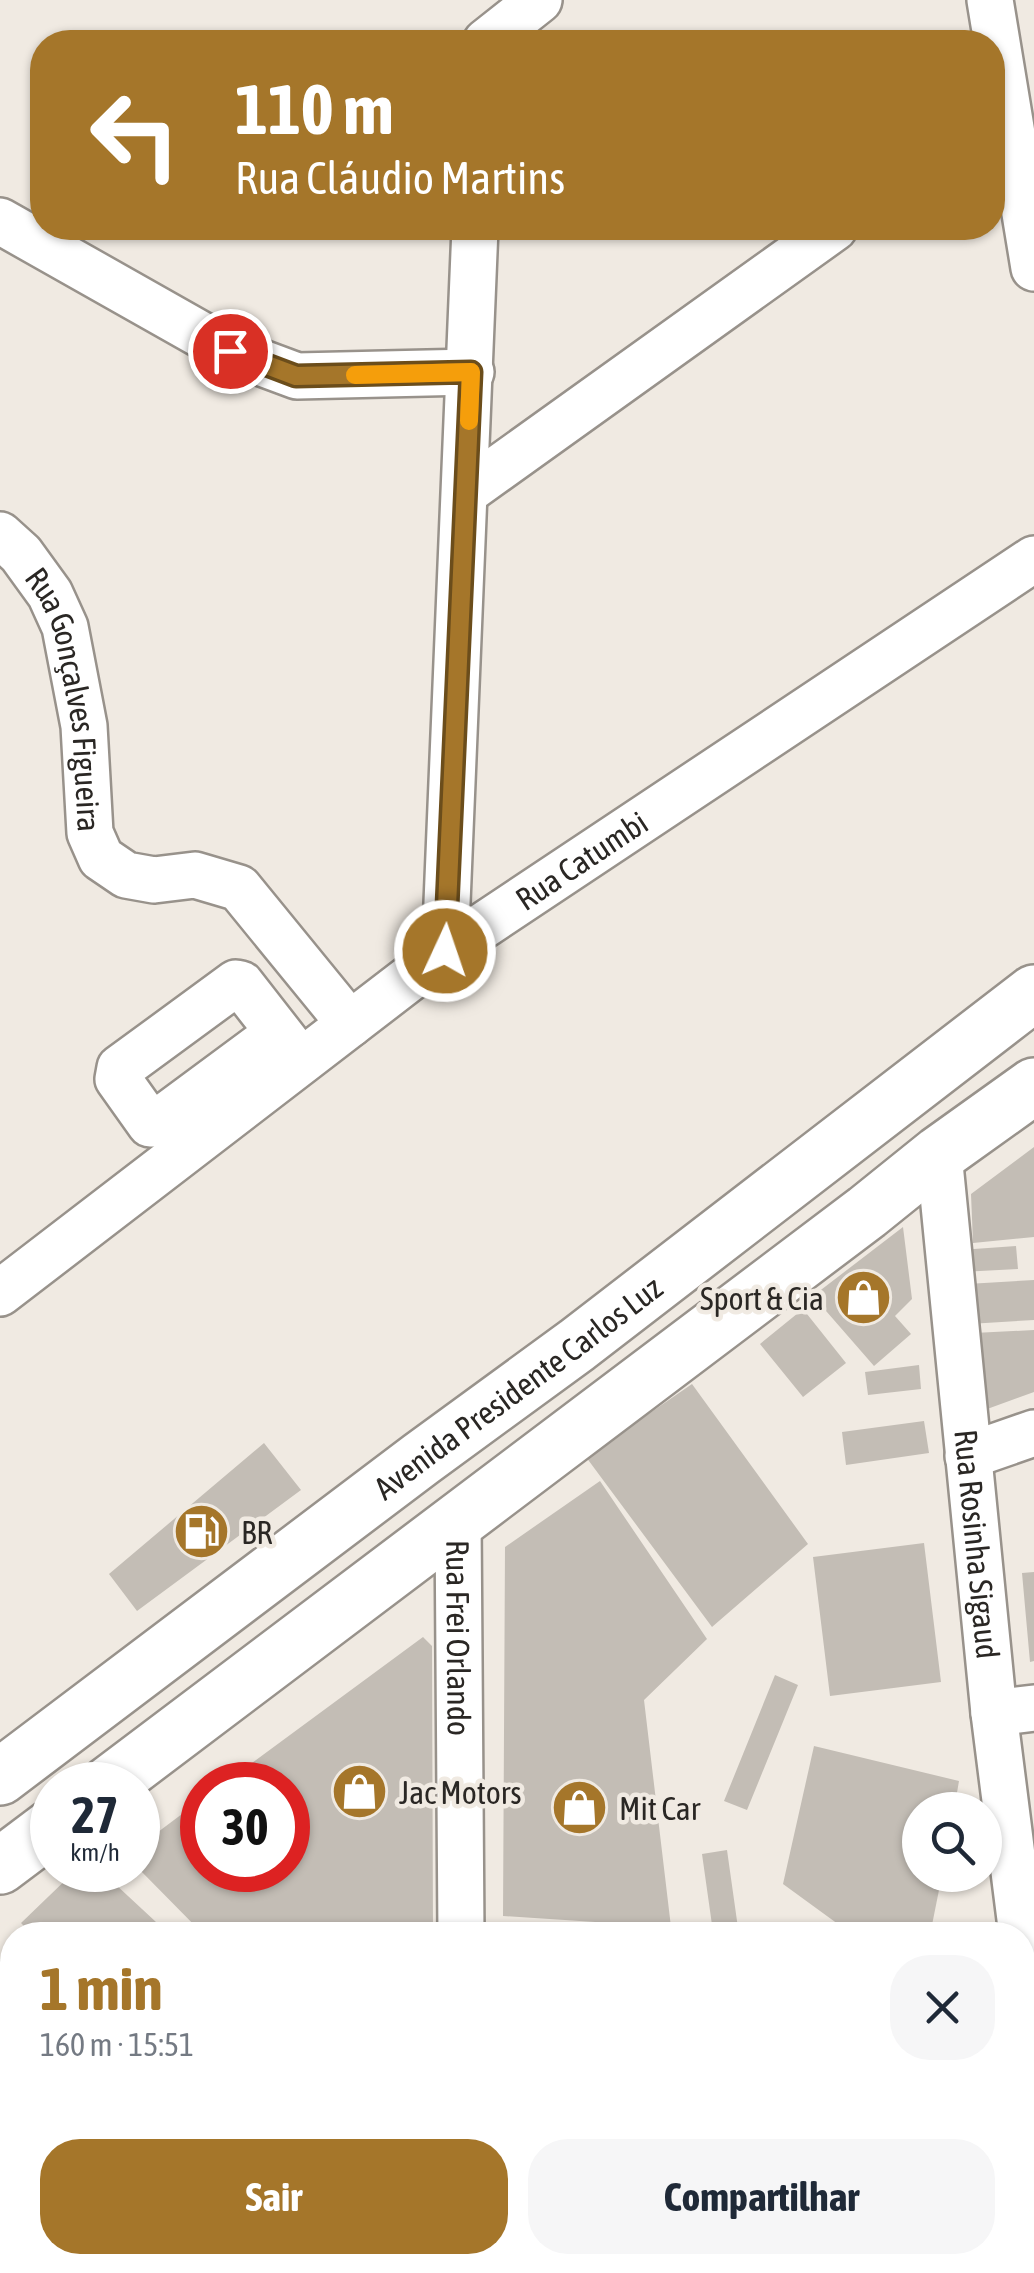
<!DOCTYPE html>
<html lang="pt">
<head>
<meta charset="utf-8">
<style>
	:root { --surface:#fff; --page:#f6f6f7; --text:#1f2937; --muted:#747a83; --accent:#a5762a }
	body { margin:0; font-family:"Asap Condensed",sans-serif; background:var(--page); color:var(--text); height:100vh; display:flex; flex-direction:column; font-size:38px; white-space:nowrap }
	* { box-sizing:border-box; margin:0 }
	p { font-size:32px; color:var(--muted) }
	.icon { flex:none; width:55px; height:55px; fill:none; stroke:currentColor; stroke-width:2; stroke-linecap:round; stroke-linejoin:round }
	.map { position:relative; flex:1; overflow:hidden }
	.sheet { position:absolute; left:0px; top:1922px; width:1035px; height:352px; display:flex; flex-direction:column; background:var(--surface); border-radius:40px 40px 0 0; box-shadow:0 2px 8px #0004 }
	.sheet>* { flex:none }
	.guide { position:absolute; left:30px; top:30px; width:975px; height:210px; border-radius:40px; box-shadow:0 2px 8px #0004; background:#a5762a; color:#fff; overflow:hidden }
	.controls { position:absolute; left:902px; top:1792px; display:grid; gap:20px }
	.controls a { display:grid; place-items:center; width:100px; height:100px; border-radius:50%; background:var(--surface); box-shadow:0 2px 8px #0004; font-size:50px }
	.speed { position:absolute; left:30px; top:1762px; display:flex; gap:20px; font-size:50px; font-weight:700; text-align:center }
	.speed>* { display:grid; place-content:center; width:130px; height:130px; border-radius:50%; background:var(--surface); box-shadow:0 2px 8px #0004; line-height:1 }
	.speed small { font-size:25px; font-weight:400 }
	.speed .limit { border:15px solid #d22; background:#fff; color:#111 }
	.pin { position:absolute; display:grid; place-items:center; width:85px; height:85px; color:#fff; margin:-42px; border:5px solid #fff; border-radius:50%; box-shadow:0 2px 10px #0007 }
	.me { position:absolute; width:110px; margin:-55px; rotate:3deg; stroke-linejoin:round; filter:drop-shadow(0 0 8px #0008) }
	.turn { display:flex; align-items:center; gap:35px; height:210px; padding:0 40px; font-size:45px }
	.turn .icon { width:130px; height:130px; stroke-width:2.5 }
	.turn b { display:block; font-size:70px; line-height:85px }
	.round { display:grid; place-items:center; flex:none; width:105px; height:105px; border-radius:40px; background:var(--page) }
	.headline { display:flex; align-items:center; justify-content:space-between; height:170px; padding:0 40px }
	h1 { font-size:60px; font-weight:700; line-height:75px; color:var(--accent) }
	.action { display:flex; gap:20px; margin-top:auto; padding:20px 40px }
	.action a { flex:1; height:115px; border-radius:40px; background:var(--accent); color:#fff; font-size:40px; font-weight:700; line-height:115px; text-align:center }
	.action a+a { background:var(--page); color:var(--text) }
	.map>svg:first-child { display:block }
</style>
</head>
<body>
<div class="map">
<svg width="1034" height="2273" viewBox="0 0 1034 2273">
	<rect width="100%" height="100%" fill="#f0eae2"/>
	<path fill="#c3bdb5" d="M1034,1147v90l-61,6 -2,-49z
		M903,1227l9,72 -17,17 16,18 -37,32 -61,-70z
		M1016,1246l2,23 -57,3 -1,-22z
		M1034,1280v40l-65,4 -2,-40z
		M803,1309l43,54 -43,34 -43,-53z
		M1034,1330v62l-55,20 -5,-79z
		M919,1365l2,24 -53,6 -3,-23z
		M692,1384l116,160 -96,83 -126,-170z
		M924,1421l5,32 -83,12 -4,-33z
		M264,1443l37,47 -164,121 -28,-37z
		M600,1481l107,158 -63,61 27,227 -168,-11 2,-369z
		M924,1543l17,139 -111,14 -17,-139z
		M1034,1572v89l-4,1 -8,-89z
		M423,1637l9,9 1,289h-229l-66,-67v-21l64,-48v71h86v-85h-66z
		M775,1675l23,10 -51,125 -23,-9z
		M814,1746l145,35 -5,29h-34v65h22l-12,60h-77l-70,-51z
		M727,1850l11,78 -25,4 -11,-78z
		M76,1870h24l70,65h-137l-12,-12z
		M12,1947v139l-12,-11v-114z
		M12,2133v124l-12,-14v-99z
		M17,2262h176l11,11h-178z
		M208,2262h79l-10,11h-57z
		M528,2262h79v6l-79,-2z
		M729,2262h38l1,10 -38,1z
		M793,2262h34l1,11h-34z
		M935,2262h83l1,11h-82z"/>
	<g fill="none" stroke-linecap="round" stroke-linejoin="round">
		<defs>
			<g id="minor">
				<path d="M990,0l44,268"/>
				<path d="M486,42l53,-42"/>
				<path d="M0,221l230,130 67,25 174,-4"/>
				<path d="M467,491l367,-263"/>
				<path id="s1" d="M0,535l21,19 29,40 15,33 19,99 6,107 11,25 25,17 28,5 41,-5 44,13 111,136"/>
				<path d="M445,951l30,-723"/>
				<path d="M278,1033l-123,91h-5l-32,-45 2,-11 116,-85 5,1 60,77"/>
				<path id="s2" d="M939,1154l55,559 28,222"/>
				<path id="s3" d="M0,1293l445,-342 589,-392"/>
				<path d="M968,1456l66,-23"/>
				<path id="s4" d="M458,1520l3,415"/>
				<path d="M994,1713l40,-5"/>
				<path d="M1022,1942l12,92"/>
				<path d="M460,2273v-11"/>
			</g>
			<g id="major">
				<path id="s5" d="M0,1777l421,-318 156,-114 457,-352"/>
				<path d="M108,1785l759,-573 72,-58 95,-68"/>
				<path d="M0,1866l52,-39"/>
			</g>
		</defs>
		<use href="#minor" stroke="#98928b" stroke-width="50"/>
		<use href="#major" stroke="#98928b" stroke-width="60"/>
		<use href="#minor" stroke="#fff" stroke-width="45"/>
		<use href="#major" stroke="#fff" stroke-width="55"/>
	</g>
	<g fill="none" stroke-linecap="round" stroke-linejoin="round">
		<defs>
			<path id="route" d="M230,351l66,25 175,-4 -26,579"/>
		</defs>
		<use href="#route" stroke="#6b4d1b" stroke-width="25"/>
		<use href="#route" stroke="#a5762a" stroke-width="18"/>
		<path stroke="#f59e0b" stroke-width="18" d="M355,375l116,-3 -2,49"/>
	</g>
	<defs>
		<symbol id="shop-disc" viewBox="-11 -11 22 22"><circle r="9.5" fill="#a5762a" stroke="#f0eae2"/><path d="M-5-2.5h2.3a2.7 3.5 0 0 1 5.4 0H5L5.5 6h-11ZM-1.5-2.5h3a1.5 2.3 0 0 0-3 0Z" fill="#fff"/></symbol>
		<symbol id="fuel-disc" viewBox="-11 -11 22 22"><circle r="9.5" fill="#a5762a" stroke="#f0eae2"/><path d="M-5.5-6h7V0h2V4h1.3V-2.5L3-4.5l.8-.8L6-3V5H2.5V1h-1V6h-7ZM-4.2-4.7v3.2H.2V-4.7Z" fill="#fff"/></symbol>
	</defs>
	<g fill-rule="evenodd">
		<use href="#shop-disc" x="832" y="1266" width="63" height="63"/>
		<use href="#fuel-disc" x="170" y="1500" width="63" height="63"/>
		<use href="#shop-disc" x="328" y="1760" width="63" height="63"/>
		<use href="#shop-disc" x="548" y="1776" width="63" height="63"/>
	</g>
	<g text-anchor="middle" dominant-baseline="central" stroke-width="9" stroke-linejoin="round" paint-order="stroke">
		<g font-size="32" fill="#2a2724" stroke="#f0eae2">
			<text stroke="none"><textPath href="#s1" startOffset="185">Rua Gonçalves Figueira</textPath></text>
			<text stroke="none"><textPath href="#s3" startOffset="725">Rua Catumbi</textPath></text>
			<text stroke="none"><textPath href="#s5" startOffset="648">Avenida Presidente Carlos Luz</textPath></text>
			<text stroke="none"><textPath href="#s2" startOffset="392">Rua Rosinha Sigaud</textPath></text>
			<text stroke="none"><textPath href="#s4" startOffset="118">Rua Frei Orlando</textPath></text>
		</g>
		<g font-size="32" fill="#2a2724" stroke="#f0eae2" text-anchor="start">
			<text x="824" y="1298" text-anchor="end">Sport &amp; Cia</text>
			<text x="241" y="1532">BR</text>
			<text x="399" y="1792">Jac Motors</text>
			<text x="619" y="1808">Mit Car</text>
		</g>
	</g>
</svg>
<div class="controls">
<a><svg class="icon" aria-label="search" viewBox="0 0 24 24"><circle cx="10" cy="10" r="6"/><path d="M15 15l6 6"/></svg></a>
</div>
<div class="speed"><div>27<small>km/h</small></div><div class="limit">30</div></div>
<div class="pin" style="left:230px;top:351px;background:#d93025"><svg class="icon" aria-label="arrive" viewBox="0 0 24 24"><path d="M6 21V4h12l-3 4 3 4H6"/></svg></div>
<svg class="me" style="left:445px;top:951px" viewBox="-20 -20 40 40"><circle r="17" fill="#a5762a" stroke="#fff" stroke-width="3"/><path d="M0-11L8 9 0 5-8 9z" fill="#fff"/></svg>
<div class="guide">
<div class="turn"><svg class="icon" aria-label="left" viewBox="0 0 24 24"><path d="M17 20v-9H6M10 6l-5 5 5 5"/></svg><div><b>110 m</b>Rua Cláudio Martins</div></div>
</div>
<section class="sheet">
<div class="headline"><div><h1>1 min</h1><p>160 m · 15:51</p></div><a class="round"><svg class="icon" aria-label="close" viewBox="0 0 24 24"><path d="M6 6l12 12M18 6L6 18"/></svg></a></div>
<div class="action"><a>Sair</a><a>Compartilhar</a></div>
</section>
</div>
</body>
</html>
